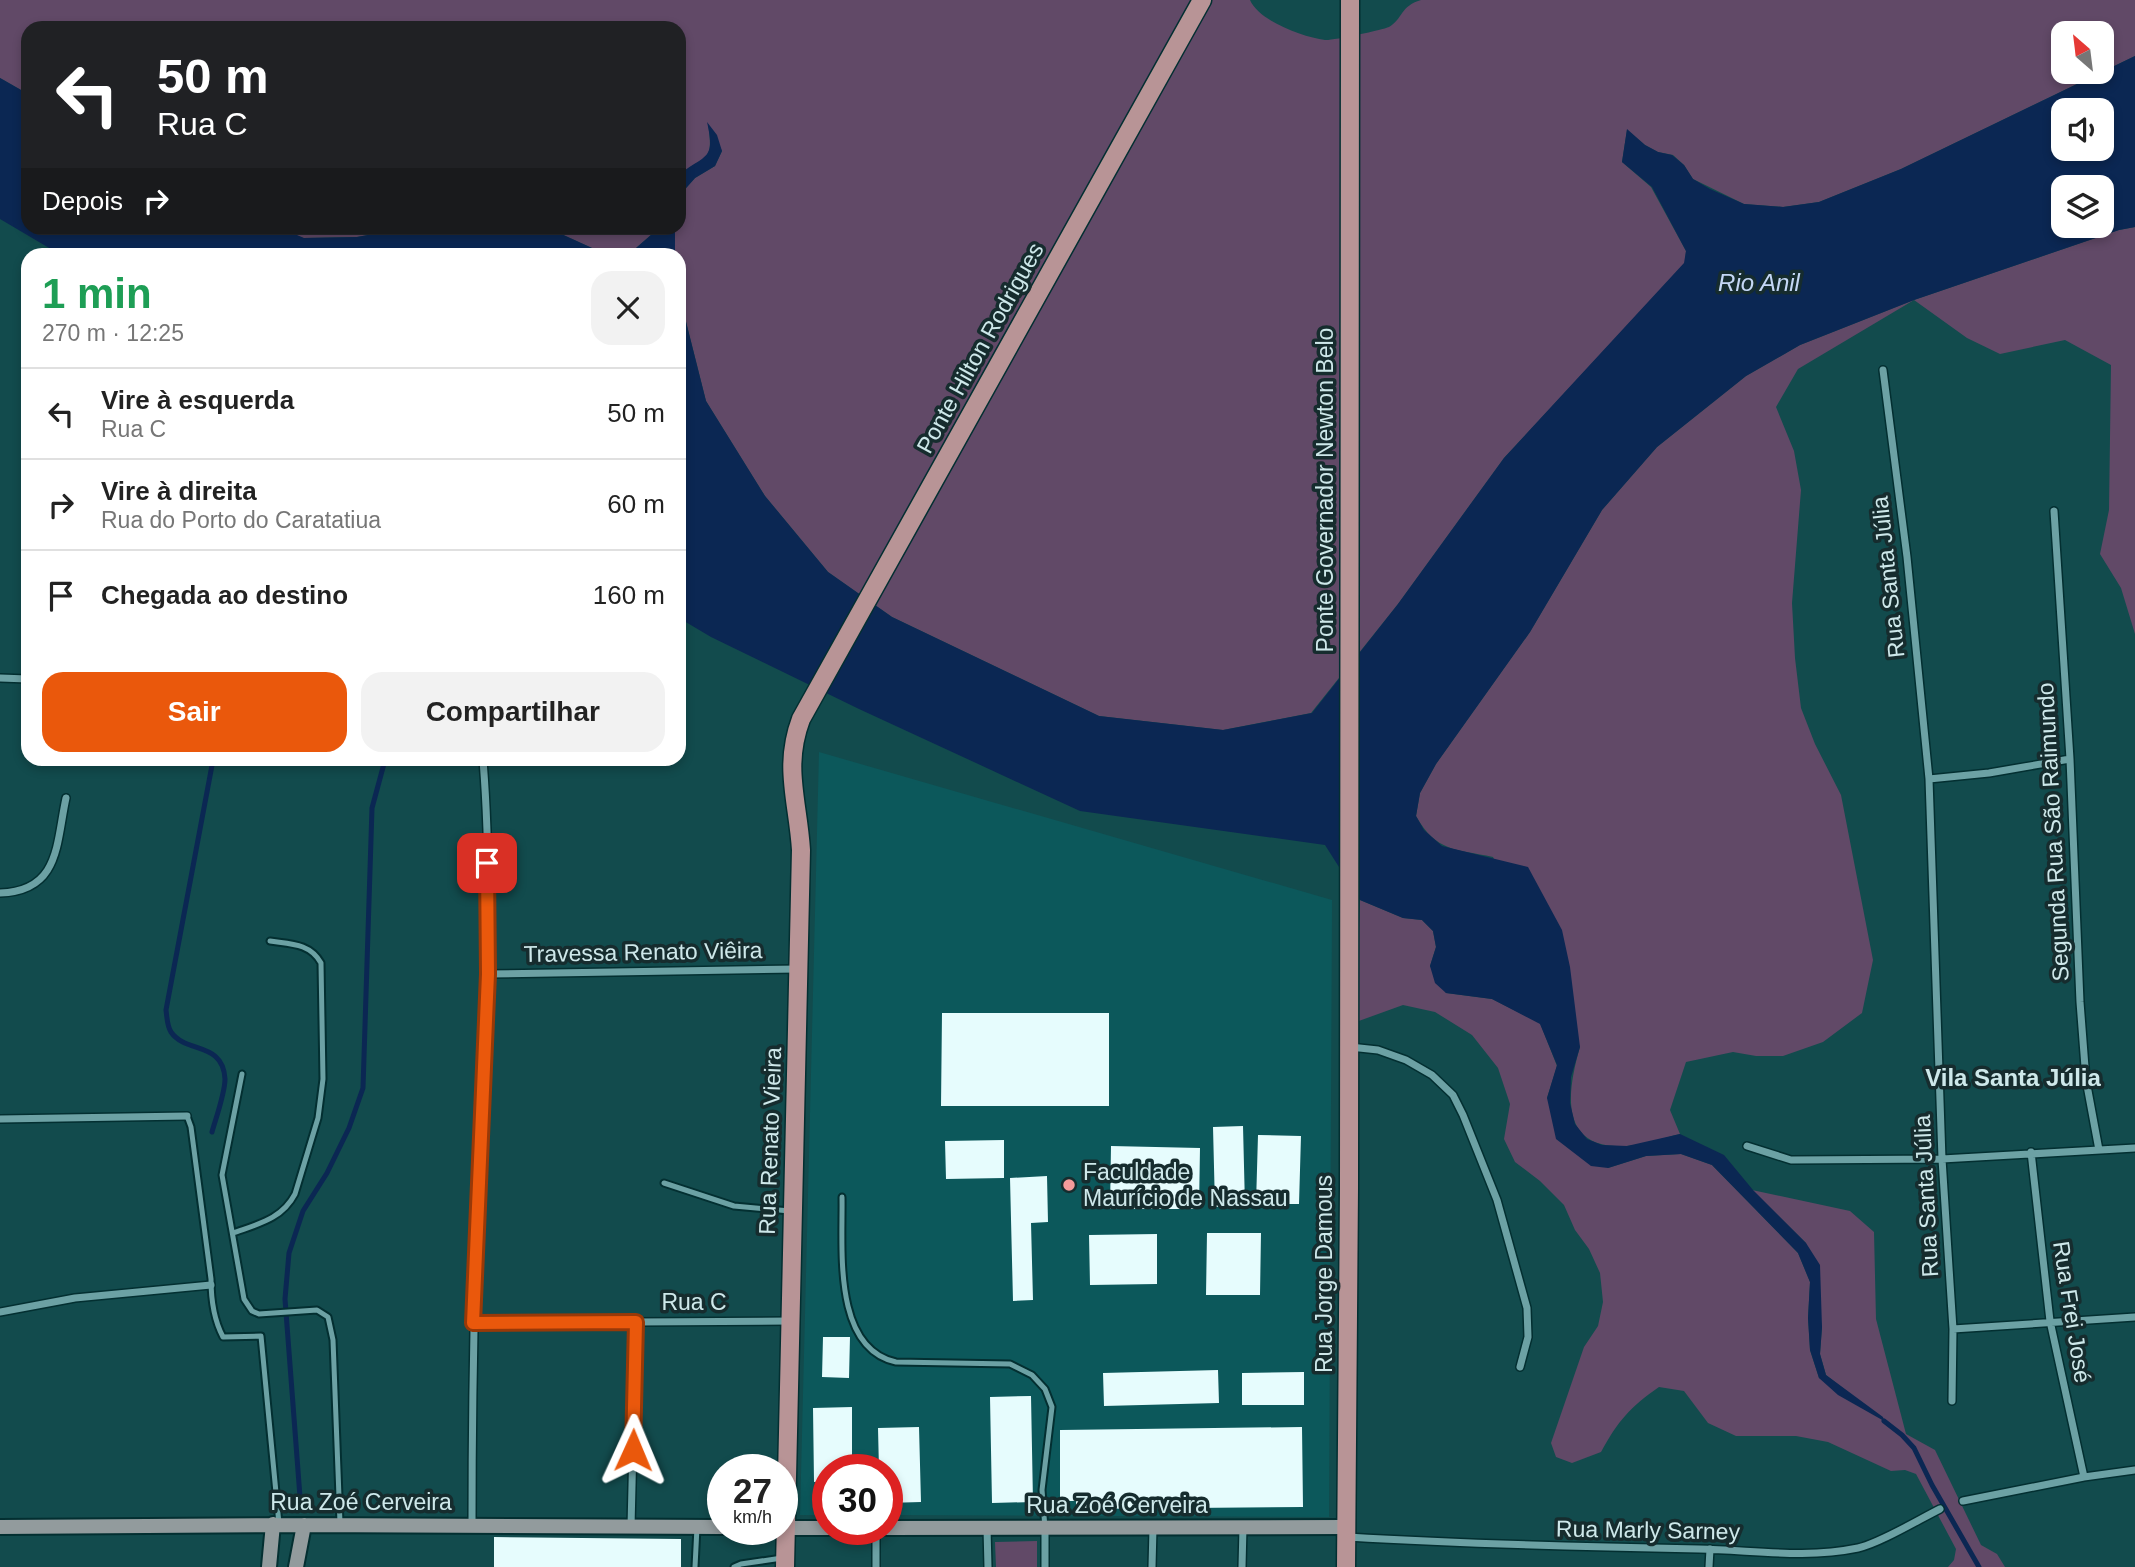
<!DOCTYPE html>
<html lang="pt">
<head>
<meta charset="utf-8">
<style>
	:root { --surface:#fff; --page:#f2f2f2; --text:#222; --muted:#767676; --line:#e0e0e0; --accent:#ea580c }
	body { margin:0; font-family:Arial,sans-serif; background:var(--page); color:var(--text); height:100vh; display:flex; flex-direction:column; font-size:26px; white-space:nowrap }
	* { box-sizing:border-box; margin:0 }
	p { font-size:23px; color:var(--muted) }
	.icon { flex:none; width:38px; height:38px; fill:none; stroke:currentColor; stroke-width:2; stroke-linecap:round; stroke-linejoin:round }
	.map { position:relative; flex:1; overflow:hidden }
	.drawer { position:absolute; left:21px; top:248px; width:665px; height:518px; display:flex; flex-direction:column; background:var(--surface); border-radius:21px; box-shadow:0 4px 10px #0003 }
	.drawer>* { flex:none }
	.hud { position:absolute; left:21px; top:21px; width:665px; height:214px; border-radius:21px; box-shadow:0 4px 10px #0003; background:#202124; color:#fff; overflow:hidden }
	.needle { width:46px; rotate:332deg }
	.buttons { position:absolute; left:2051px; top:21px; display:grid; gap:14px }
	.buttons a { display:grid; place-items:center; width:63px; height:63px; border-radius:14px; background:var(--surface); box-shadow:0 4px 10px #0003; font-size:35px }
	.speed { position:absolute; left:707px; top:1454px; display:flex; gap:14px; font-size:35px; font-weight:700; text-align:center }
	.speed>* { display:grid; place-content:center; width:91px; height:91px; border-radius:50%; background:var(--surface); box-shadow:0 4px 10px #0003; line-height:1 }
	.speed small { font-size:18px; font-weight:400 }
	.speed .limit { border:10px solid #d22; background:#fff; color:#111 }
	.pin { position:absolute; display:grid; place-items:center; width:60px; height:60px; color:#fff; margin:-30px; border-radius:14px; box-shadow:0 4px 10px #0006 }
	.me { position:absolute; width:77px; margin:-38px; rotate:1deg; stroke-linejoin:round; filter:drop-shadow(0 0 5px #0008) }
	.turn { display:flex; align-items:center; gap:24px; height:147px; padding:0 21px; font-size:32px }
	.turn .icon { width:91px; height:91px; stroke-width:2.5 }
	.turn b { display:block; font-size:49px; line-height:60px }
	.then { display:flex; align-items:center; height:66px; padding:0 21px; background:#0003; gap:14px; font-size:26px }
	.round { display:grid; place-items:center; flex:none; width:74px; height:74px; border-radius:21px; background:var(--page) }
	.summary { display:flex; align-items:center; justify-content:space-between; height:119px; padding:0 21px }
	h1 { font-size:42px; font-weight:700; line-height:52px; color:#1e9e55 }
	.button { display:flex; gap:14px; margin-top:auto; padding:14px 21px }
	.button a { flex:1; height:80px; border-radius:21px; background:var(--accent); color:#fff; font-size:28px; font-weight:700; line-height:80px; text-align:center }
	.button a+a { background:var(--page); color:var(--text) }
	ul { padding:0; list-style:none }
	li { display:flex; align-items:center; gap:21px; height:91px; padding:0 21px; border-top:2px solid var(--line) }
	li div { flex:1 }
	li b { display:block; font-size:26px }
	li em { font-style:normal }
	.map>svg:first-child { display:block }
</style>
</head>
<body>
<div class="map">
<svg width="2135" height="1567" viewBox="0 0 2135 1567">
	<rect width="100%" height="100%" fill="#124b4d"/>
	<path fill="#0c585b" d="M819,752l513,148 -3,617 -442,-2v-45h-59v45h-28z"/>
	<path fill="#614967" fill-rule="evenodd" d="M0,0h1250c9,21 53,37 75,40 6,1 57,-10 64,-13 14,-8 11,-21 32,-27h714v56l-234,113 -82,33 -36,5 -39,-3 -51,-25 -9,-14 -11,-10 -15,-3 -13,-7 -18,-15 -5,32 29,25 35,64 -1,12 -181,195 -106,146 -87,109 -88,17 -124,-14 -207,-99 -64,-45 -63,-76 -59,-95 -27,-107v-38l-4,-1v-27h4v-32l16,-18 20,-12 7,-15 -14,-27c6,40 -2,30 -29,51v-147h-651v66l-28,-16zM2063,33h39v39h-39z
		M2135,227v407l-14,-46 -21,-34 9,-44 2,-145 -46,-25 -65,14 -33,-16 -53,-38 -116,69 -22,38 18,44 7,39 -9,113 3,55 6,50 14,36 26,51 32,165 -11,53 -39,29 -40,14h-27l-23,-4 -47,10 -16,48 10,24c-17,4 -36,11 -54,12 -68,4 -59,-54 -46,-99l-87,-190c-37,-8 -57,-5 -77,-41l4,-23 16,-29 94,-132 72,-122 55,-63 89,-71 54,-31 114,-45 205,-70z
		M280,228h126l-49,9 -54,1z
		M548,228h111l-23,20 -33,5z
		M1360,900l43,18 19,2 11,11 3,16 -6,19 16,27 46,6 48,24 17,43 -10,32 61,70 38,-12 35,-2 31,11 86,88 12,29 -2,36 2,32 9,28 29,14 -22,-17 -6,-21 2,-27 -16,-84 -54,-53 98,21 24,21 2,87 30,115 29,16 46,95 16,9 8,13h-57l6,-7 2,-11 -40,-75 -11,-4 -14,1 -63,-29 -32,-6h-60l-28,-13 -24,-32 -25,-4c-29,20 -41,34 -58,65l-29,11 -16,-6 -5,-14 33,-96 14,-21 5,-24 -3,-29 -11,-24 -14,-19 -11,-25 -24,-24 -25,-19 -11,-23 6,-35 -12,-36 -26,-33 -37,-23 -32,-7 -47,17z
		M1037,1541v26h-41l-1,-25z"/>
	<path fill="#0b2753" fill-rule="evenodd" d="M2135,56v171l-16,3 -205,70 -114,45 -54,31 -89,71 -55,63 -72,122 -94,132 -16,29 -4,23 8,14 18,16 86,21 34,63 8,37 10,80 -9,30 -1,26 5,21 12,15 15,6 25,1 53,-12 44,21 29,35 53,53 14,22 2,62 -2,27 6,21 57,42 1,4 -46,-26 -19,-17 -9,-28 -2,-32 2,-36 -12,-29 -86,-88 -31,-11 -35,2 -38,12 -17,-2 -35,-27 -9,-41 10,-33 -17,-41 -48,-25 -46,-6 -11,-10 -5,-17 6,-19 -3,-16 -11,-11 -19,-2 -43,-18 -35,-55 -245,-34 -221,-102 -148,-72 -32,-19v-324l27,107 59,95 63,76 64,45 207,99 124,14 89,-17 86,-109 106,-146 180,-195 2,-12 -34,-64 -30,-25 5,-33 18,16 13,7 14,3 12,10 9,14 17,10 34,15 39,3 36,-5 82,-33zM2063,110h39v39h-39zM2063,187h39v39h-39z
		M0,78l28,16v134h252l24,10 53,-1 49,-9h142l55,25 33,-5 23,-20h16v27h-614l-61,-36z
		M707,122l10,13 5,16 -7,15 -20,12 -16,18v-21c26,-21 37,-14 28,-53z"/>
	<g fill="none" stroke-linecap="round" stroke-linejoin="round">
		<path stroke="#0b2753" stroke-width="5" d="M212,1132c4,-14 13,-39 13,-53 -2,-38 -39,-25 -54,-47 -4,-6 -4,-15 -5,-22l47,-250
			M1884,1421l18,14 12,13 18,37 47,82
			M300,1497l-15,-198 4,-46 14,-42 24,-38 22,-45 14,-40 9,-280 13,-48"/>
	</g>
	<path fill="#e6fcfd" d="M942,1013h167v93h-168z
		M1243,1126l2,80 -30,1 -2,-80z
		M1258,1135l43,1 -2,68h-43z
		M1004,1140v38l-58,1 -1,-38z
		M1111,1146l89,2 -1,61h-89z
		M1047,1176l1,46 -17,1 2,77 -20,1 -3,-123z
		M1207,1233h54l-1,62h-54z
		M1157,1234v50l-67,1 -1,-50z
		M823,1337h27l-1,41 -27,-1z
		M1218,1370l1,33 -115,3 -1,-33z
		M1304,1372v33h-62v-32z
		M1031,1396l2,106 -41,1 -2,-106z
		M852,1407v63h-24v11l-14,1 -1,-74z
		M919,1427l2,75 -34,1v-33h-8l-1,-42z
		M1302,1427l1,80 -227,2v-8h-16v-71z
		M494,1537l187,2v28h-187z"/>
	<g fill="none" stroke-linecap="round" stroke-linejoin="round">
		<defs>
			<path id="lane" d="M242,1074l-20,101 22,124 8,12 7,3 58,-4 11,7 5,23 7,183
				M187,1116l4,11 20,152c0,19 3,41 12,58l38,-1 18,188
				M664,1183l70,23 56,5
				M842,1197c1,50 -10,151 54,165l114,2 22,11 13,14 7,18 -10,83 3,38
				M233,1233c25,-9 49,-14 62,-39l23,-76 5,-39 -2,-116c-11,-20 -31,-19 -51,-22
				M695,1567l2,-40
				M734,1567l7,-3 41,-6"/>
			<path id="street" d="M1883,370l24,187 22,222 13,380 11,170 -1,72
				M2054,511l16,248 10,243 6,78 13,70
				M0,678l28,1
				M1929,779l60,-6 81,-14
				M0,893c60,-2 56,-49 66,-95
				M488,974l310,-5
				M1350,1047l28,3 28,10 26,15 21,20 10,20 34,85 30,108 1,29 -8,30
				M0,1119l187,-3
				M1747,1146l44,14 151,-1 193,-11
				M2031,1152l19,169 34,156
				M0,1312l75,-14 136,-13
				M473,1323l317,-2
				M1953,1329l182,-12
				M1963,1501l121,-24 51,-7
				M472,1526c0,-118 2,-236 7,-354 6,-137 15,-276 4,-412
				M631,1527l5,-205
				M987,1528l1,39
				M1045,1528v39
				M1348,1537c118,7 234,10 351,12 54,1 106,10 159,-1 22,-5 60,-28 82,-39
				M876,1567v-37
				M1152,1567l1,-39
				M1242,1567l1,-40
				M1709,1567l1,-18"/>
			<path id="secondary" d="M0,1527l304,-2 419,2
				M782,1528h46
				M887,1528l459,-1
				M269,1567l4,-43
				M296,1567l8,-42"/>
			<path id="primary" d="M785,1567l16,-717c-3,-49 -18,-83 0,-131l401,-719
				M1346,1567l3,-379 1,-1188"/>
		</defs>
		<use href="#lane" stroke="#032f31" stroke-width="9"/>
		<use href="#street" stroke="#032f31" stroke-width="10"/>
		<use href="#secondary" stroke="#032f31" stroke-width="18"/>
		<use href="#primary" stroke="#032f31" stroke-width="21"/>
		<use href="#lane" stroke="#6ca1a4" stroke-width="5"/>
		<use href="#street" stroke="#6ca1a4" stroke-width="7"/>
		<use href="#secondary" stroke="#929b9d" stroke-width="14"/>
		<use href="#primary" stroke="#b89496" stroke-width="18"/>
	</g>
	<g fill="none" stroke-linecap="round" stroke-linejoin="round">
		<defs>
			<path id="route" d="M487,863l1,111 -15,349 163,-1 -3,128"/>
		</defs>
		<use href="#route" stroke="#983908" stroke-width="18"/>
		<use href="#route" stroke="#ea580c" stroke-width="12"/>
	</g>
	<circle fill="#f59b9b" stroke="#162c2e" stroke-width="2.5" cx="1069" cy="1185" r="7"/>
	<g text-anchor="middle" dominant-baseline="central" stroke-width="7" stroke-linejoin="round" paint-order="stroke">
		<g font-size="23" fill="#cee8ea" stroke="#162c2e">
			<text transform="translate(980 348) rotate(-61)">Ponte Hilton Rodrigues</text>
			<text transform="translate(1325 490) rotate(-90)">Ponte Governador Newton Belo</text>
			<text transform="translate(1888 577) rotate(-96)">Rua Santa Júlia</text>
			<text transform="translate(2053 832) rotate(-93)">Segunda Rua São Raimundo</text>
			<text transform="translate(643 952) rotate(-1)">Travessa Renato Viêira</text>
			<text transform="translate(770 1141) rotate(-88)">Rua Renato Vieira</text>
			<text transform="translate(1926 1196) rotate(-93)">Rua Santa Júlia</text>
			<text transform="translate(1324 1274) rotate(-90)">Rua Jorge Damous</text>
			<text x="694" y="1302">Rua C</text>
			<text transform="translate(2072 1312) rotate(81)">Rua Frei José</text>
			<text x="361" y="1502">Rua Zoé Cerveira</text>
			<text x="1117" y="1505">Rua Zoé Cerveira</text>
			<text transform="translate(1648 1530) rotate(1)">Rua Marly Sarney</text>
		</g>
		<g font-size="23" fill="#cee8ea" stroke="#162c2e" text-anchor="start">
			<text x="1083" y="1172">Faculdade<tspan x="1083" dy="26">Maurício de Nassau</tspan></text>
		</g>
		<g font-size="24" font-style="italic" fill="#c4d7f5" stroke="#162c2e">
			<text x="1759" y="282">Rio Anil</text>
		</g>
		<g font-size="24" font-weight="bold" fill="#cee8ea" stroke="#162c2e">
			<text x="2013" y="1077">Vila Santa Júlia</text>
		</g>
	</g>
</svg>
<div class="buttons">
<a><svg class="needle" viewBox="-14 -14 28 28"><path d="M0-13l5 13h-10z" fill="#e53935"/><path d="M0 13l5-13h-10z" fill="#767676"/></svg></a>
<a><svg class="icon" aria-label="sound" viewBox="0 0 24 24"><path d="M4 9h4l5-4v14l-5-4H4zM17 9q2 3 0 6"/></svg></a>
<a><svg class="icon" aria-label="layers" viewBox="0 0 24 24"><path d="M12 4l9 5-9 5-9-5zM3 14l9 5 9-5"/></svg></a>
</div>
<div class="speed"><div>27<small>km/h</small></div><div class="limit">30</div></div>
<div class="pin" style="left:487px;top:863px;background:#d93025"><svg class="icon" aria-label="arrive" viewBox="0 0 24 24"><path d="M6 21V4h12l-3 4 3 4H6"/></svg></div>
<svg class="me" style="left:633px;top:1450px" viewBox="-20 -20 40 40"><path d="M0-17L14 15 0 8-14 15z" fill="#ea580c" stroke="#fff" stroke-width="4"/></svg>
<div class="hud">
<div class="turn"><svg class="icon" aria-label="left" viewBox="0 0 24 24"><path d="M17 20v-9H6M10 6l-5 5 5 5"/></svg><div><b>50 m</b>Rua C</div></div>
<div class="then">Depois<svg class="icon" aria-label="right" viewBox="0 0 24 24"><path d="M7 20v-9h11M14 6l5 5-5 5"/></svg></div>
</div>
<section class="drawer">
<div class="summary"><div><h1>1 min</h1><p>270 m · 12:25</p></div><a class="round"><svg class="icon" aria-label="close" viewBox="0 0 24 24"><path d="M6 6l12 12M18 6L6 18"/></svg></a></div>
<ul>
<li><svg class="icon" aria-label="left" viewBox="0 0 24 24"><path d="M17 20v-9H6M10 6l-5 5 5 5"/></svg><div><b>Vire à esquerda</b><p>Rua C</p></div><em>50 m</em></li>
<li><svg class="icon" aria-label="right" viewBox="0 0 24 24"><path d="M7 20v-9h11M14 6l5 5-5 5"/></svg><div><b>Vire à direita</b><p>Rua do Porto do Caratatiua</p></div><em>60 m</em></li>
<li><svg class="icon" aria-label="arrive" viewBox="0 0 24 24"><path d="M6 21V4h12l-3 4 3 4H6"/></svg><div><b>Chegada ao destino</b></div><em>160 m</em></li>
</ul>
<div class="button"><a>Sair</a><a>Compartilhar</a></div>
</section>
</div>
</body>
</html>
